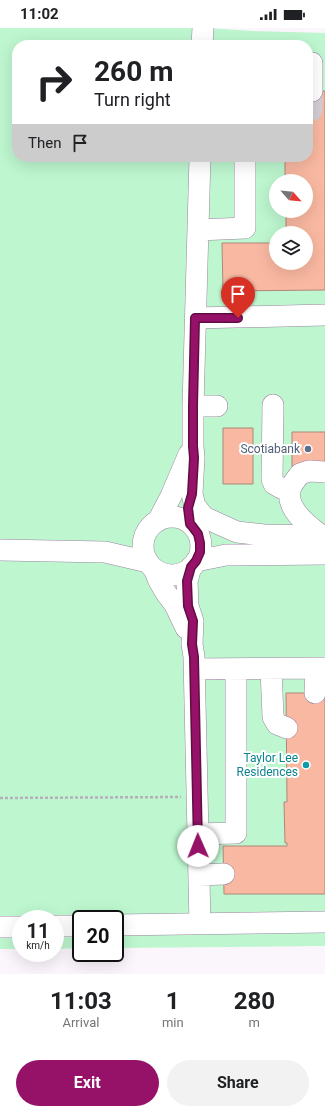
<!DOCTYPE html>
<html lang="en">
<head>
<meta charset="utf-8">
<style>
	:root { --surface:#fff; --page:#f2f2f2; --text:#202124; --muted:#757577; --accent:#961269 }
	body { margin:0; font-family:Roboto,sans-serif; background:var(--page); color:var(--text); height:100vh; display:flex; flex-direction:column; font-size:15px; white-space:nowrap }
	* { box-sizing:border-box; margin:0 }
	p { font-size:13px; color:var(--muted) }
	.icon { flex:none; width:22px; height:22px; fill:none; stroke:currentColor; stroke-width:2; stroke-linecap:round; stroke-linejoin:round }
	.map { position:relative; height:946px; overflow:hidden }
	.panel { display:flex; flex-direction:column; background:var(--surface); flex:1 }
	.panel>* { flex:none }
	.hud { position:absolute; left:12px; top:12px; width:301px; height:122px; border-radius:16px; box-shadow:0 4px 16px #0002; background:#fff; color:var(--text); overflow:hidden }
	.needle { width:26px; rotate:117deg }
	.buttons { position:absolute; left:269px; top:146px; display:grid; gap:8px }
	.buttons a { display:grid; place-items:center; width:44px; height:44px; border-radius:50%; background:var(--surface); box-shadow:0 4px 16px #0002; font-size:20px }
	.speed { position:absolute; left:12px; top:882px; display:flex; gap:8px; font-size:20px; font-weight:700; text-align:center }
	.speed>* { display:grid; place-content:center; width:52px; height:52px; border-radius:50%; background:var(--surface); box-shadow:0 4px 16px #0002; line-height:1 }
	.speed small { font-size:10px; font-weight:400 }
	.speed .limit { border:2px solid #111; border-radius:6px; background:#fff; color:#111 }
	.pin { position:absolute; display:grid; place-items:center; width:34px; height:34px; color:#fff; margin:-41px -17px; border-radius:50% 50% 50% 0; rotate:-45deg; box-shadow:0 0 4px #0007 }
	.pin .icon { rotate:45deg }
	.me { position:absolute; width:44px; margin:-22px; rotate:359deg; stroke-linejoin:round; filter:drop-shadow(0 0 3px #0008) }
	.turn { display:flex; align-items:center; gap:14px; height:84px; padding:0 16px; font-size:18px }
	.turn .icon { width:52px; height:52px; stroke-width:2.5 }
	.turn b { display:block; font-size:28px; line-height:34px }
	.then { display:flex; align-items:center; height:38px; padding:0 16px; background:#0003; gap:8px; font-size:15px }
	.eta { display:flex; justify-content:space-evenly; align-items:center; height:68px; text-align:center }
	.eta b { font-size:24px; font-weight:700; line-height:28px }
	.action { display:flex; gap:8px; margin-top:auto; padding:8px 16px }
	.action a { flex:1; height:46px; border-radius:24px; background:var(--accent); color:#fff; font-size:16px; font-weight:700; line-height:46px; text-align:center }
	.action a+a { background:var(--page); color:var(--text) }
	.status { display:flex; justify-content:space-between; align-items:center; height:28px; padding:0 20px; background:var(--surface); direction:ltr }
	.status svg { height:11px; fill:currentColor }
	.map>svg:first-child { display:block }
</style>
</head>
<body>
<div class="status"><b>11:02</b><svg viewBox="0 0 49 12"><path d="M0 12V9h3v3zM5 12V6h3v6zM10 12V3h3v9zM15 12V0h3v12zM26 1h20v11H26zM47 4h2v5h-2z"/></svg></div>
<div class="map">
<svg width="325" height="946" viewBox="0 0 325 946">
	<rect width="100%" height="100%" fill="#fbf6fc"/>
	<path fill="#bdf6cf" fill-rule="evenodd" d="M0,0h208l45,3 72,2v913l-210,2v-29h-34v29l-26,1v-30h-34v30h-21zM17,17h291v112h-291zM276,153h30v30h-30zM276,205h30v30h-30z"/>
	<path fill="#f9b8a1" stroke="#ad887b" d="M308,63h17v199l-102,1 -1,-48h54v20h30v-30h-20v-22h20v-30h-21v-24h23z
		M223,400h30v56h-30z
		M292,404h33v35h-33z
		M286,665h39v201h-101l-1,-48h64v-3h-2l-1,-41h3z"/>
	<g fill="none" stroke-linecap="round" stroke-linejoin="round">
		<path stroke="#d3ced5" stroke-width="21" stroke-dasharray="21 10" stroke-linecap="butt" d="M308,88l4,-7v-18"/>
		<defs>
			<path id="minor" d="M202,17l1,-17
				M312,63v-28
				M198,202l47,-2v-71
				M195,290l130,-3
				M273,377l-1,74 2,5 7,4 9,1
				M193,378l7,-249
				M217,378h-24v40l1,12 -2,36 3,12 9,11 15,7 18,8 27,3 61,1
				M143 518a29 29 0 1 1 58 0a29 29 0 1 1-58 0Z
				M158,493l13,-25 18,-42
				M322,508c-14,-10 -39,-29 -31,-49 2,-4 6,-9 9,-13l9,-3 16,1
				M0,522l105,2 43,10
				M196,533l30,-6 99,-1
				M191,539l-4,14 1,25 5,15 -1,23 2,13 6,267
				M154,541l5,12 7,12 9,12 11,23
				M194,641l131,-1
				M271,641l2,48 4,7 10,4
				M315,665l1,-24
				M198,806l38,-1v-164
				M199,847l25,-1
				M115,897l210,-3
				M55,898h26
				M0,899h21"/>
		</defs>
		<use href="#minor" stroke="#9d85a1" stroke-width="22"/>
		<path stroke="#b5afb7" stroke-width="2.5" stroke-dasharray="3 2" stroke-linecap="butt" d="M0,770l181,-1"/>
		<use href="#minor" stroke="#fff" stroke-width="21"/>
	</g>
	<g fill="none" stroke-linecap="round" stroke-linejoin="round">
		<defs>
			<path id="route" d="M198,818l-4,-189 -2,-13 1,-23 -5,-15 -1,-25 4,-14 5,-6 4,-9v-9l-2,-9 -6,-8 -2,-2 -2,-16 4,-14 2,-36 -1,-12v-40l2,-88h43"/>
		</defs>
		<use href="#route" stroke="#620c44" stroke-width="10"/>
		<use href="#route" stroke="#961269" stroke-width="7"/>
	</g>
	<circle fill="#5c6f8a" stroke="#fff" stroke-width="1.5" cx="308" cy="421" r="4"/>
	<circle fill="#0f9aa8" stroke="#fff" stroke-width="1.5" cx="306" cy="737" r="4"/>
	<g text-anchor="middle" dominant-baseline="central" stroke-width="4" stroke-linejoin="round" paint-order="stroke">
		<g font-size="12" fill="#4e5e75" stroke="#fff" text-anchor="end">
			<text x="300" y="421">Scotiabank</text>
		</g>
		<g font-size="12" fill="#0d838f" stroke="#fff" text-anchor="end">
			<text x="298" y="730">Taylor Lee<tspan x="298" dy="14">Residences</tspan></text>
		</g>
	</g>
</svg>
<div class="buttons">
<a><svg class="needle" viewBox="-14 -14 28 28"><path d="M0-13l5 13h-10z" fill="#e53935"/><path d="M0 13l5-13h-10z" fill="#757577"/></svg></a>
<a><svg class="icon" aria-label="layers" viewBox="0 0 24 24"><path d="M12 4l9 5-9 5-9-5zM3 14l9 5 9-5"/></svg></a>
</div>
<div class="speed"><div>11<small>km/h</small></div><div class="limit">20</div></div>
<div class="pin" style="left:238px;top:290px;background:#d93025"><svg class="icon" aria-label="arrive" viewBox="0 0 24 24"><path d="M6 21V4h12l-3 4 3 4H6"/></svg></div>
<svg class="me" style="left:198px;top:818px" viewBox="-20 -20 40 40"><circle r="19" fill="#fff"/><path d="M0-13L10 11 0 6-10 11z" fill="#961269"/></svg>
<div class="hud">
<div class="turn"><svg class="icon" aria-label="right" viewBox="0 0 24 24"><path d="M7 20v-9h11M14 6l5 5-5 5"/></svg><div><b>260 m</b>Turn right</div></div>
<div class="then">Then<svg class="icon" aria-label="arrive" viewBox="0 0 24 24"><path d="M6 21V4h12l-3 4 3 4H6"/></svg></div>
</div>
</div>
<section class="panel">
<div class="eta">
<div><b>11:03</b><p>Arrival</p></div>
<div><b>1</b><p>min</p></div>
<div><b>280</b><p>m</p></div>
</div>
<div class="action"><a>Exit</a><a>Share</a></div>
</section>
</body>
</html>
